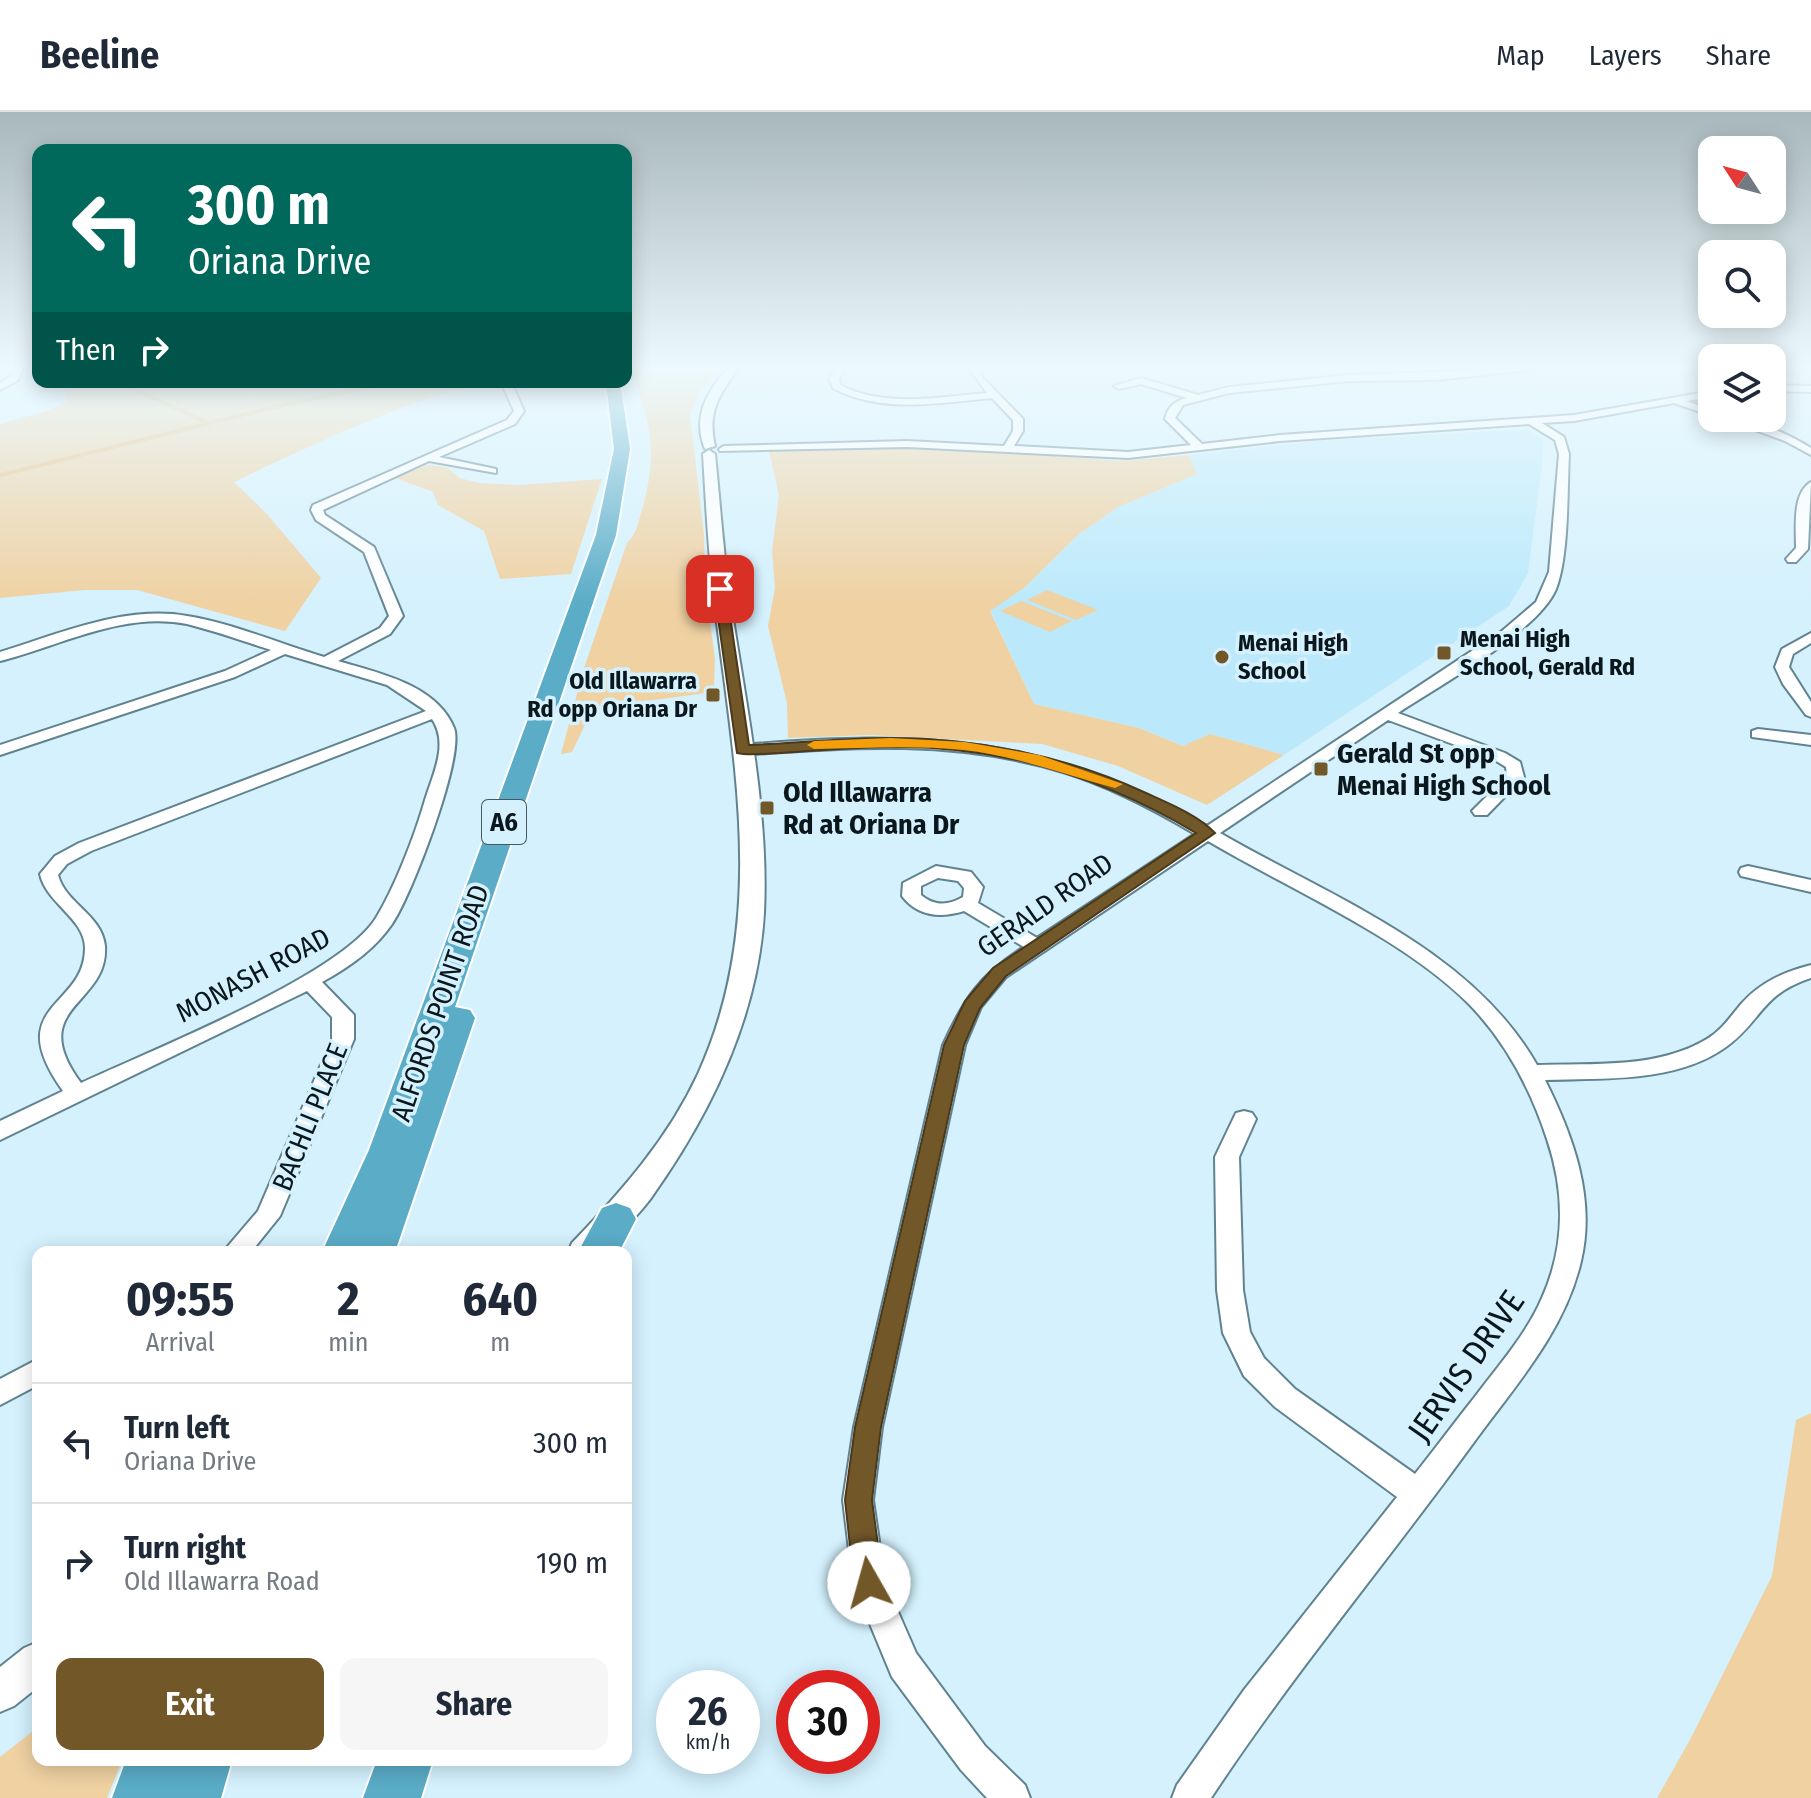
<!DOCTYPE html>
<html lang="en">
<head>
<meta charset="utf-8">
<style>
	:root { --surface:#fff; --page:#f6f6f7; --text:#1f2937; --muted:#747a83; --line:#e0e1e3; --accent:#725729 }
	body { margin:0; font-family:"Fira Sans Condensed",sans-serif; background:var(--page); color:var(--text); height:100vh; display:flex; flex-direction:column; font-size:30px; white-space:nowrap }
	* { box-sizing:border-box; margin:0 }
	p { font-size:26px; color:var(--muted) }
	.icon { flex:none; width:44px; height:44px; fill:none; stroke:currentColor; stroke-width:2; stroke-linecap:round; stroke-linejoin:round }
	.map { position:relative; flex:1; overflow:hidden }
	.details { position:absolute; left:32px; top:1134px; width:600px; height:520px; display:flex; flex-direction:column; background:var(--surface); border-radius:16px; box-shadow:0 4px 20px #0003 }
	.details>* { flex:none }
	.hud { position:absolute; left:32px; top:32px; width:600px; height:244px; border-radius:16px; box-shadow:0 4px 20px #0003; background:#00695c; color:#fff; overflow:hidden }
	.needle { width:52px; rotate:306deg }
	.tools { position:absolute; left:1698px; top:24px; display:grid; gap:16px }
	.tools a { display:grid; place-items:center; width:88px; height:88px; border-radius:16px; background:var(--surface); box-shadow:0 4px 20px #0003; font-size:40px }
	.speed { position:absolute; left:656px; top:1558px; display:flex; gap:16px; font-size:40px; font-weight:700; text-align:center }
	.speed>* { display:grid; place-content:center; width:104px; height:104px; border-radius:50%; background:var(--surface); box-shadow:0 4px 20px #0003; line-height:1 }
	.speed small { font-size:20px; font-weight:400 }
	.speed .limit { border:12px solid #d22; background:#fff; color:#111 }
	.pin { position:absolute; display:grid; place-items:center; width:68px; height:68px; color:#fff; margin:-34px; border-radius:16px; box-shadow:0 4px 12px #0006 }
	.me { position:absolute; width:88px; margin:-44px; rotate:353deg; stroke-linejoin:round; filter:drop-shadow(0 0 6px #0008) }
	.turn { display:flex; align-items:center; gap:28px; height:168px; padding:0 24px; font-size:36px }
	.turn .icon { width:104px; height:104px; stroke-width:2.5 }
	.turn b { display:block; font-size:56px; line-height:68px }
	.then { display:flex; align-items:center; height:76px; padding:0 24px; background:#0003; gap:16px; font-size:30px }
	.eta { display:flex; justify-content:space-evenly; align-items:center; height:136px; text-align:center }
	.eta b { font-size:48px; font-weight:700; line-height:56px }
	.cta { display:flex; gap:16px; margin-top:auto; padding:16px 24px }
	.cta a { flex:1; height:92px; border-radius:16px; background:var(--accent); color:#fff; font-size:32px; font-weight:700; line-height:92px; text-align:center }
	.cta a+a { background:var(--page); color:var(--text) }
	ul { padding:0; list-style:none }
	li { display:flex; align-items:center; gap:24px; height:120px; padding:0 24px; border-top:2px solid var(--line) }
	li div { flex:1 }
	li b { display:block; font-size:30px }
	li em { font-style:normal }
	header { display:flex; align-items:center; gap:48px; box-sizing:border-box; height:112px; padding:0 40px; background:var(--surface); border-bottom:2px solid var(--line) }
	header strong { font-size:38px }
	nav { display:flex; gap:44px; margin-inline-start:auto; font-size:28px }
	.map>svg:first-child { display:block }
</style>
</head>
<body>
<header>
<strong>Beeline</strong>
<nav><a>Map</a><a>Layers</a><a>Share</a></nav>
</header>
<div class="map">
<svg width="1811" height="1686" viewBox="0 0 1811 1686">
	<rect width="100%" height="100%" fill="#d4f1fd"/>
	<path fill="#bbe9fb" d="M1527,317l16,10 -1,27 -14,107 -19,33 -225,149 -74,-21 -26,12 -45,-18 -105,-24 -44,-94 34,-22 55,-54 39,-27 78,-33 -7,-19 128,-14z"/>
	<path fill="#efd1a2" d="M631,256h90l-22,24 -9,23 14,120 2,57 9,67 -1,28 -7,6 -114,15 -21,44 -11,2 22,-83 44,-128c10,-9 11,-21 15,-33 17,-61 8,-87 -11,-142z
		M58,270h424c-87,24 -167,61 -248,100l33,32 54,64 -36,53 -148,-41h-52l-85,8v-174l50,-14 17,-8 -3,-19z
		M939,336l182,13 68,-6 8,19 -79,33 -39,27 -55,54 -34,23 44,93 105,24 44,18 27,-12 74,21 -77,50 -89,-39 -76,-22 -172,-9 -82,3 -1,-35 -19,-77 7,-38 -3,-37 7,-56 -10,-44z
		M427,353l19,2 14,11 19,5 41,2 82,-6 -31,95 -71,5 -16,-48 -46,-26 -5,-13 -38,-14z
		M1047,478l51,20 -22,10 -49,-20z
		M1021,489l51,20 -22,11 -50,-21z
		M1811,1301v385h-154l34,-60 81,-162 24,-156z
		M38,1615v33h84l-15,38h-107v-41z"/>
	<g fill="none" stroke-linecap="round" stroke-linejoin="round">
		<path stroke="#ebbf79" stroke-width="4" d="M119,270l89,41
			M0,363l283,-70 110,-23"/>
		<defs>
			<path id="minor" d="M14,256h9l-5,12 -18,10v-7l11,-7z
				M836,256h9l-6,11 1,6c44,23 100,12 147,8l-18,-25h9l4,9 41,42v12l-9,15 114,6 63,-7 -26,-26c3,-13 10,-18 22,-21l-46,-14 -22,5 -5,-3 27,-8 57,17 31,-8 120,-12 198,-7 -111,12 -87,1 -120,12 -46,12 -8,13 27,26 78,-9 294,-20 138,-24v6l-26,4 26,9v6l-38,-13 -100,18 -32,2 22,14 5,17c-2,37 0,102 -13,135 -17,42 -117,97 -158,124l107,40 15,9 4,15 -37,38h-12l-3,-4 35,-35 -1,-9 -13,-8 -105,-39 -168,113c112,65 250,115 317,232 56,-2 120,4 170,-26 15,-9 24,-23 35,-36 19,-21 42,-31 69,-38v13c-50,16 -49,43 -85,69 -50,36 -122,31 -181,33 28,56 51,118 36,181 -16,70 -66,125 -107,181 -86,119 -182,233 -263,356h-39l5,-13 67,-95 153,-193 -122,-90 -31,-31 -21,-43 -6,-43 -2,-133 21,-44 8,-2 8,2 4,6 -17,38 4,133 7,42 14,26 31,31 120,85c20,-25 39,-51 59,-76 24,-32 52,-63 68,-100 23,-51 23,-106 5,-159 -16,-49 -41,-97 -78,-135 -67,-67 -178,-114 -261,-163l-202,136 -25,30 -16,38 -83,382 -9,73 12,82 31,71 69,93 40,39 5,13h-43l-26,-28 -69,-93 -39,-94 -10,-83 11,-73 89,-382c22,-48 36,-69 81,-98l-60,-36c-23,7 -46,6 -62,-15l1,-13 33,-17 35,6 12,15 -5,16 59,35 158,-104c-42,-25 -86,-48 -132,-62 -104,-32 -213,-26 -320,-17l-8,-5 8,-5c179,-15 303,-10 464,81l295,-195 34,-29 13,-30 10,-118 -4,-14 -26,-16 -249,17 -152,17 -221,-11 -187,4 -1,-2 5,-3 183,-5 97,5 9,-15v-11l-21,-22c-52,5 -111,16 -159,-10l-4,-9zM938,766l20,3 6,7 -1,9c-15,9 -29,9 -42,-2v-9z
				M501,270h10l13,29 -9,13 -76,33 57,12v4l-67,-12 -106,49 2,5 49,32 29,69 -13,18 -52,27c41,12 99,24 116,67 11,28 -43,169 -62,196 -17,25 -44,44 -70,58l32,33v24l-74,177 -29,36h-28l35,-41 74,-172v-22l-25,-26 -307,149v-19l63,-30c-63,-88 23,-82 22,-144 -1,-29 -39,-44 -45,-73l15,-18 24,-13 347,-132 -39,-26 -102,-31 -50,23 -235,78v-10l225,-74 46,-21c-28,-9 -56,-19 -84,-26 -63,-13 -128,22 -187,37v-9c59,-18 125,-47 187,-36 45,7 93,28 137,41l56,-29 9,-12 -25,-64 -48,-32 -5,-10 2,-5 194,-85 7,-9zM432,607c17,25 1,55 -7,81 -10,35 -30,87 -49,118 -36,58 -227,133 -295,165 -57,-77 28,-77 24,-137 -3,-31 -40,-43 -47,-71l9,-11 24,-13z
				M1772,273l39,1v6l-39,-1z
				M1722,306c30,0 63,14 89,30v7l-26,-14z
				M1811,370l-3,67 -12,13h-8l-2,-3 10,-11c0,-20 -4,-55 15,-66z
				M1811,521v10l-18,11 -4,13 22,35v15l-5,-2 -23,-31 -8,-17 7,-18z
				M1758,617l53,6v10l-59,-8v-6z
				M1748,754l63,14v12l-70,-16 -2,-4 2,-4z
				M38,1247v26l-38,20v-26z"/>
			<path id="tertiary" d="M728,256h11c-20,26 -32,44 -24,78l-10,3c-13,-31 2,-58 23,-81z
				M709,338l6,4c5,48 8,97 15,145 15,102 39,211 34,314 -6,104 -54,202 -113,285 -14,19 -33,36 -49,54h-34l4,-9c49,-51 96,-104 126,-169 71,-156 35,-313 16,-475 -6,-48 -8,-97 -11,-145z
				M38,1530v45l-24,19 -14,6v-45l24,-19z"/>
			<path id="trunk" d="M606,270h14l10,67 -14,86 -161,472 15,3 5,8 -80,234h-73l47,-102 227,-615 18,-86z
				M616,1091l14,5 6,11 -17,33h-41l24,-44z
				M126,1648h106l-11,38h-109z
				M377,1648h56l-12,38h-58z"/>
		</defs>
		<use href="#minor" stroke="#618390" stroke-width="4"/>
		<use href="#tertiary" stroke="#618390" stroke-width="4"/>
		<use href="#trunk" stroke="#fff" stroke-width="4"/>
		<use href="#minor" fill="#fff" fill-rule="evenodd"/>
		<use href="#tertiary" fill="#fff" fill-rule="evenodd"/>
		<use href="#trunk" fill="#5aacc7" fill-rule="evenodd"/>
	</g>
	<linearGradient id="sky" x2="0" y2="1"><stop stop-color="#a9b8bc"/><stop offset="0.52" stop-color="#ecf9fe"/><stop offset="1" stop-color="#ecf9fe" stop-opacity="0"/></linearGradient>
	<rect width="1811" height="492" fill="url(#sky)"/>
	<path fill="#725729" stroke="#4a391b" stroke-width="2" d="M720,474l6,3 23,156c47,-2 94,-7 141,-7 88,0 177,18 256,55 22,10 52,22 69,40l-209,143 -26,32 -16,37 -83,382 -9,73 11,83 -4,11 -10,4 -10,-4 -5,-11 -9,-83 10,-73 89,-382 21,-44 28,-33 203,-135c-95,-57 -195,-88 -307,-86 -36,0 -73,4 -109,6 -14,0 -29,3 -43,0l-23,-164z"/>
	<path fill="#f59e0b" d="M891,626l74,4 74,13 84,29 -8,4c-50,-13 -99,-32 -151,-38 -50,-5 -100,-2 -150,-1l-7,-4 7,-4z"/>
	<g fill="#725729" stroke="#d4f1fd" stroke-width="3">
		<rect x="1436" y="533" width="16" height="16" rx="4"/>
		<circle cx="1222" cy="545" r="8"/>
		<rect x="705" y="575" width="16" height="16" rx="4"/>
		<rect x="1313" y="649" width="16" height="16" rx="4"/>
		<rect x="759" y="688" width="16" height="16" rx="4"/>
	</g>
	<g text-anchor="middle" dominant-baseline="central" stroke-width="7" stroke-linejoin="round" paint-order="stroke">
		<g font-size="24" font-weight="bold" fill="#0a171c" stroke="#d4f1fd" text-anchor="start">
			<text x="1460" y="527">Menai High<tspan x="1460" dy="28">School, Gerald Rd</tspan></text>
			<text x="1238" y="531">Menai High<tspan x="1238" dy="28">School</tspan></text>
			<text x="697" y="569" text-anchor="end">Old Illawarra<tspan x="697" dy="28">Rd opp Oriana Dr</tspan></text>
		</g>
		<rect fill="#d4f1fd" stroke="#475860" stroke-width="2" x="482" y="688" width="44" height="44" rx="6"/>
		<g font-size="26" font-weight="bold" fill="#0a171c">
			<text x="504" y="710">A6</text>
		</g>
		<g font-size="28" font-weight="bold" fill="#0a171c" stroke="#d4f1fd" text-anchor="start">
			<text x="1337" y="641">Gerald St opp<tspan x="1337" dy="32">Menai High School</tspan></text>
			<text x="783" y="680">Old Illawarra<tspan x="783" dy="32">Rd at Oriana Dr</tspan></text>
		</g>
		<g font-size="28" fill="#0a171c" stroke="#d4f1fd">
			<text transform="translate(1045 793) rotate(-35)">GERALD ROAD</text>
			<text transform="translate(253 863) rotate(-28)">MONASH ROAD</text>
			<text transform="translate(440 891) rotate(-71)">ALFORDS POINT ROAD</text>
			<text transform="translate(310 1005) rotate(-68)">BACHLI PLACE</text>
		</g>
		<g font-size="34" fill="#0a171c" stroke="#d4f1fd">
			<text transform="translate(1466 1254) rotate(-55)">JERVIS DRIVE</text>
		</g>
	</g>
</svg>
<div class="tools">
<a><svg class="needle" viewBox="-14 -14 28 28"><path d="M0-13l5 13h-10z" fill="#e53935"/><path d="M0 13l5-13h-10z" fill="#747a83"/></svg></a>
<a><svg class="icon" aria-label="search" viewBox="0 0 24 24"><circle cx="10" cy="10" r="6"/><path d="M15 15l6 6"/></svg></a>
<a><svg class="icon" aria-label="layers" viewBox="0 0 24 24"><path d="M12 4l9 5-9 5-9-5zM3 14l9 5 9-5"/></svg></a>
</div>
<div class="speed"><div>26<small>km/h</small></div><div class="limit">30</div></div>
<div class="pin" style="left:720px;top:477px;background:#d93025"><svg class="icon" aria-label="arrive" viewBox="0 0 24 24"><path d="M6 21V4h12l-3 4 3 4H6"/></svg></div>
<svg class="me" style="left:869px;top:1471px" viewBox="-20 -20 40 40"><circle r="19" fill="#fff"/><path d="M0-13L10 11 0 6-10 11z" fill="#725729"/></svg>
<div class="hud">
<div class="turn"><svg class="icon" aria-label="left" viewBox="0 0 24 24"><path d="M17 20v-9H6M10 6l-5 5 5 5"/></svg><div><b>300 m</b>Oriana Drive</div></div>
<div class="then">Then<svg class="icon" aria-label="right" viewBox="0 0 24 24"><path d="M7 20v-9h11M14 6l5 5-5 5"/></svg></div>
</div>
<section class="details">
<div class="eta">
<div><b>09:55</b><p>Arrival</p></div>
<div><b>2</b><p>min</p></div>
<div><b>640</b><p>m</p></div>
</div>
<ul>
<li><svg class="icon" aria-label="left" viewBox="0 0 24 24"><path d="M17 20v-9H6M10 6l-5 5 5 5"/></svg><div><b>Turn left</b><p>Oriana Drive</p></div><em>300 m</em></li>
<li><svg class="icon" aria-label="right" viewBox="0 0 24 24"><path d="M7 20v-9h11M14 6l5 5-5 5"/></svg><div><b>Turn right</b><p>Old Illawarra Road</p></div><em>190 m</em></li>
</ul>
<div class="cta"><a>Exit</a><a>Share</a></div>
</section>
</div>
</body>
</html>
